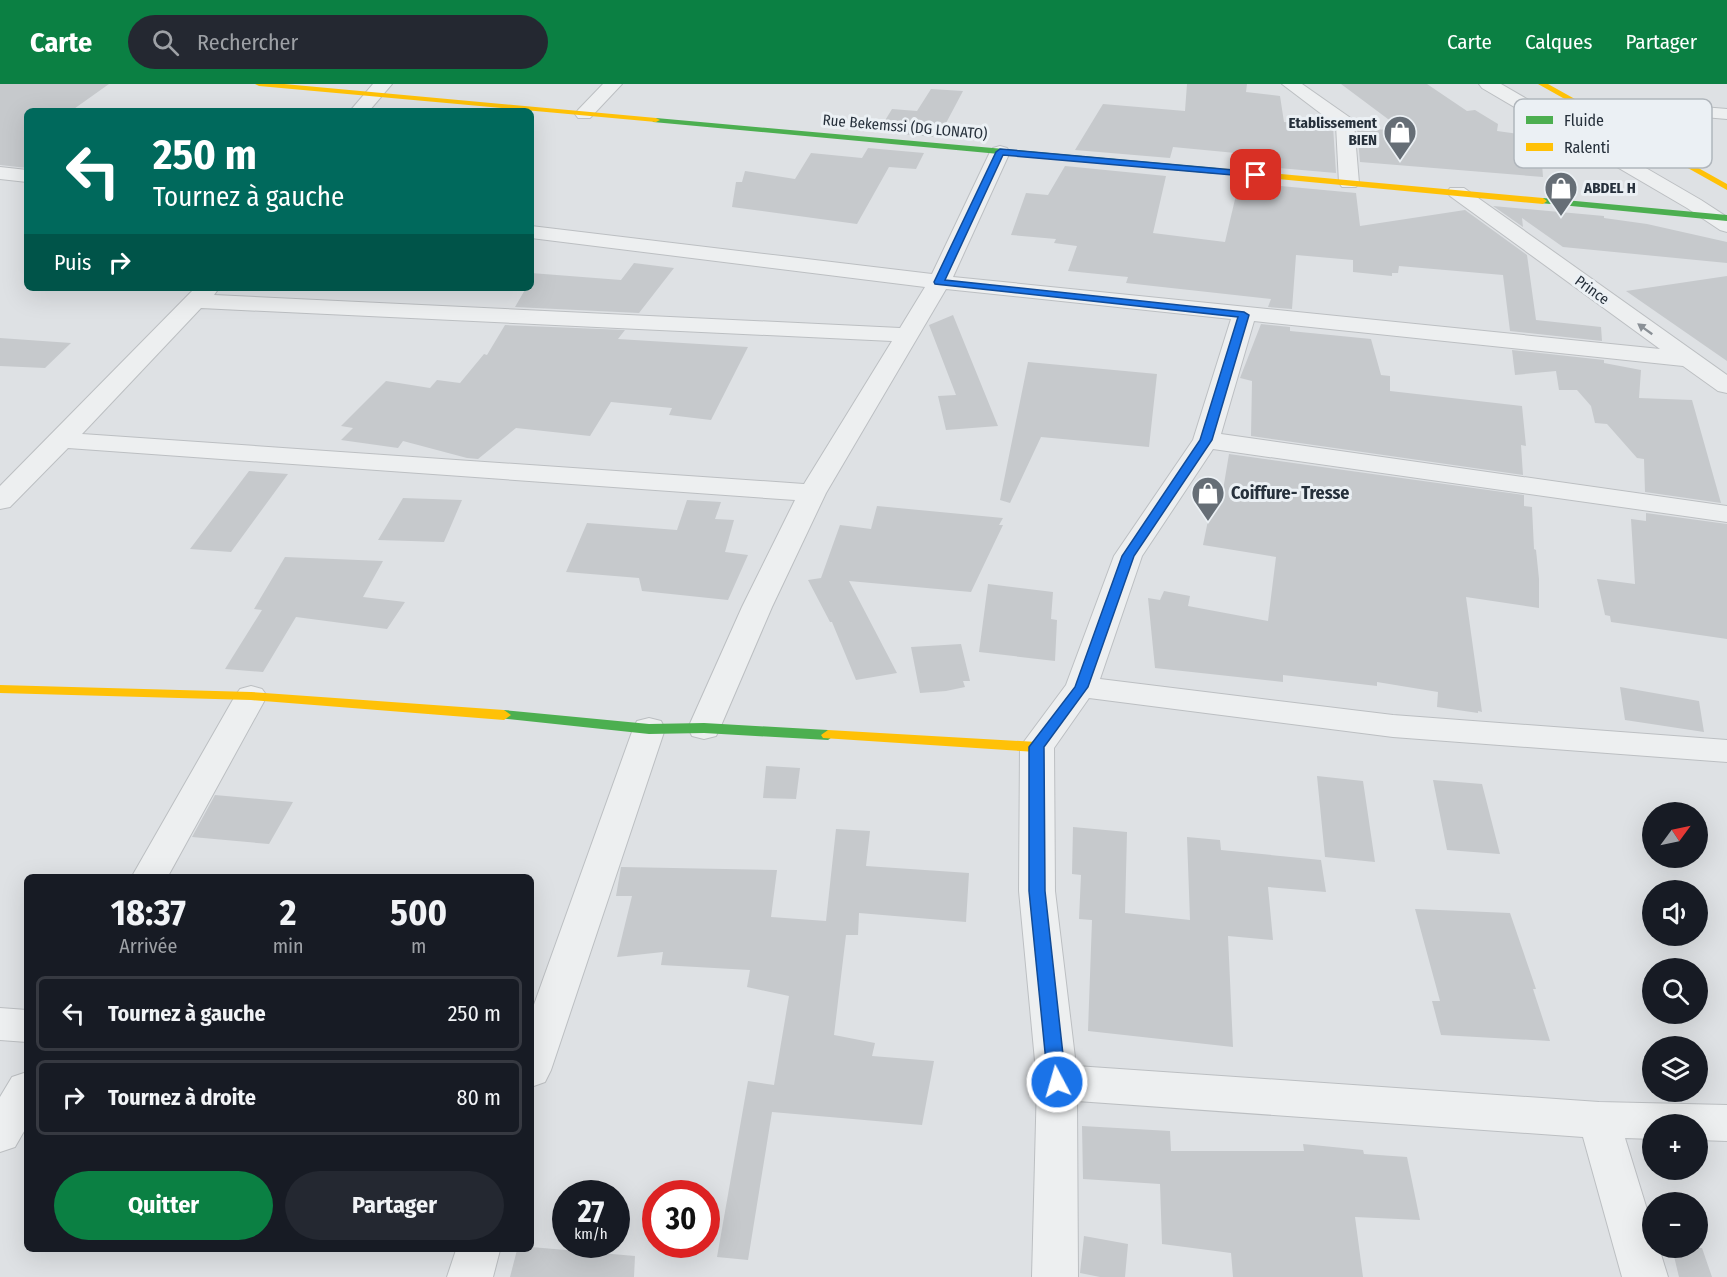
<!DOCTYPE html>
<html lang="fr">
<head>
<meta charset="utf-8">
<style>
	:root { --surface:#171b24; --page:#242831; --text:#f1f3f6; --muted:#9ea1a6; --line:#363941; --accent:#0b8043 }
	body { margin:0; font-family:"Fira Sans Condensed",sans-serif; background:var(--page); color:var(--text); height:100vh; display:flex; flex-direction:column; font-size:22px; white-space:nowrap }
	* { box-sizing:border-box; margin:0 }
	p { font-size:20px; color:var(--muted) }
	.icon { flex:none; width:33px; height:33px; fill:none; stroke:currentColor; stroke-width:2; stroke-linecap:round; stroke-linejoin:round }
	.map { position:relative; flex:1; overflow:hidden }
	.drawer { position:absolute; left:24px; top:790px; width:510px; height:378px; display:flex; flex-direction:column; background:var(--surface); border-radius:9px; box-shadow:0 6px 24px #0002 }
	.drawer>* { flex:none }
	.hud { position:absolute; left:24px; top:24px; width:510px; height:183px; border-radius:9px; box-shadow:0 6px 24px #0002; background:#00695c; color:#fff; overflow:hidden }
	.needle { width:39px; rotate:57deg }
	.controls { position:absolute; left:1642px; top:718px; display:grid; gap:12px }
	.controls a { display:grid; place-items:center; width:66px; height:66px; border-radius:50%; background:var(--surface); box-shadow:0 6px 24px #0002; font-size:30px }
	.speed { position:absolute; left:552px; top:1096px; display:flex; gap:12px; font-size:30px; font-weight:700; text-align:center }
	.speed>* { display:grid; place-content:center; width:78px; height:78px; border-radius:50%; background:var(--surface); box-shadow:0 6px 24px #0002; line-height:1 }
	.speed small { font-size:15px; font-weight:400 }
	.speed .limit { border:9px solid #d22; background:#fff; color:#111 }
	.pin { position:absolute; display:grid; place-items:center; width:51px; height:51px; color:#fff; margin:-26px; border-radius:12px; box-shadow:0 3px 9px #0006 }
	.me { position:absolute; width:66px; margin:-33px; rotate:354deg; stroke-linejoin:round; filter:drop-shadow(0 0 4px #0008) }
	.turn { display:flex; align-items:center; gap:21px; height:126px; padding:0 30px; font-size:27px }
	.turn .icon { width:78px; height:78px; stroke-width:2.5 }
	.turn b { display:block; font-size:42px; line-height:51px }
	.then { display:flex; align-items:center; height:57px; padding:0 30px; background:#0003; gap:12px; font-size:22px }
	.eta { display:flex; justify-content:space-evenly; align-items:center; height:102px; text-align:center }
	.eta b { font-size:36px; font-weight:700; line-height:42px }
	.action { display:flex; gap:12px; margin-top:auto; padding:12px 30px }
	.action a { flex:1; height:69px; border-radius:36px; background:var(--accent); color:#fff; font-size:24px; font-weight:700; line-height:69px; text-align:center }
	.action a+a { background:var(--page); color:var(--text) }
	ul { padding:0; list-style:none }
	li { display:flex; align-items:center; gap:18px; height:75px; margin:0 12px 9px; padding:0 18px; border:3px solid var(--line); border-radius:9px }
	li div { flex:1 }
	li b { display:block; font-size:22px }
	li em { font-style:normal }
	header { display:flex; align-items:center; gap:36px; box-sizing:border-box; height:84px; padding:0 30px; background:var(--accent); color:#fff }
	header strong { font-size:28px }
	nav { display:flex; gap:33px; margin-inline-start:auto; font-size:21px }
	.search { width:420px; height:54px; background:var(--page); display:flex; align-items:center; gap:15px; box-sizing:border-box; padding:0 21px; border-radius:33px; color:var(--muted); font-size:22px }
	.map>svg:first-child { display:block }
</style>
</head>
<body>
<header>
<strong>Carte</strong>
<div class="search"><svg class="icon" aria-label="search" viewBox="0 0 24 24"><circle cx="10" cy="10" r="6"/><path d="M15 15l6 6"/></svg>Rechercher</div>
<nav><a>Carte</a><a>Calques</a><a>Partager</a></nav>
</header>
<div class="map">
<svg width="1727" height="1193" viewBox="0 0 1727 1193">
	<rect width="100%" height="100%" fill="#dee1e4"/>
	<path fill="#c6c9cc" d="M0,0h109l-38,27h-44v57l-27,-3z
		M1187,0h60l-1,8 34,4 4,26 49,4 3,47 -93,-8 3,-11 -73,-7 -3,11 -95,-8 28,-46 82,7z
		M1341,0h86l40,27 8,-1 23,14 -1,7 43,6 3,40 -183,-15 -3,-34 47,3z
		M931,5l32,2 -18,34h-6l-6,12 -55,-5 14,-23 25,2z
		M868,64l56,5 -8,16 -27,-2 -32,57 -125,-17 4,-25h6l3,-11 50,8 16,-26 51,5z
		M1065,82l101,10 -13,57 72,9 14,-60 117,11 4,33 105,-16 62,45 9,65 65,7 1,14 -92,-10 -7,-56 -104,-9 -1,7h-6v3l-39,-4v-12l-57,-5 -4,54 -24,-2 3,-8 -145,-16 2,-6 -60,-6 9,-25 -23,-3 2,-4 -45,-4 15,-42 22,2z
		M1493,122l111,10v2l43,6 80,18v21l-164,-16 -41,-29 1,9z
		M634,179l40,5 -35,45 -124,-6 11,-19h5v-15l90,7z
		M1727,192v85l-101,-70z
		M953,231l45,111 -52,4 -8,-34 18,-1 -27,-70z
		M1261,240l29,3v4l81,8 10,36 9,1v15l132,15 4,40 -5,-1 2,30 -272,-39 1,-55 -12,-3z
		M505,241l120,5 -7,9 130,8 -37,73 -42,-5 3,-7 -61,-6 -21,34 -74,-8 -38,31 -11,-1 -64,-17 -5,7 -57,-8 12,-12 -12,-2 45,-45 44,7 7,-8 23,3 24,-29 3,1z
		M0,254l71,5 -26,25 -45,-2z
		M1512,266l92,10v3l37,7 -2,28 53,2 29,103 -76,-11 -1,-33 -7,-1 -30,-34 -12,-1 -4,-17 -14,-16h-18l-3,-19 -41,4z
		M1028,278l129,12 -8,73 -108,-10 -31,66 -10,-3z
		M1229,370l295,41v11l8,1 2,42 2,1 3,29v29l-73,-11 16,115 -4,-1v2l-41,-6 1,-15 -61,-10v4l-94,-11v7l-128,-14 -7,-70 12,2 4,-9 26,5 -2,10 80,15 8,-64 -73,-12 9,-44 9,1z
		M249,387l39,3 -57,78 -41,-3z
		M403,414l59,2 -18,42 -66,-2z
		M687,416l34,2 -6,17 19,1 -9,32 23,3 -20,45 -86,-9 -3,-13 -73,-6 21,-49 90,7z
		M877,422l126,12 -4,7h4l-32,67 -122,-11 48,92 -41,7 -24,-58h-2l-22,-42 13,-2 19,-53 31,4z
		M1646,429l81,11v115l-116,-17 -1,-6 -5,-1 -8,-36 38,5 -4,-65 15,2z
		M285,473l98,4 -20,36 42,5 -18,27 -91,-12 -33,55 -38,-3 37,-59 -8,-1z
		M988,500l65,8 -2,27 6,1 -2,41 -76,-9z
		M961,560l9,37h-7l2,6 -19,4 -26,2 -9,-46z
		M1620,603l79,14 5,31 -79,-12z
		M766,682l34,2 -4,31 -33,-1z
		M1317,692l46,5 12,81 -50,-5z
		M1433,696l49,4 18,70 -53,-4z
		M215,711l78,7 -24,42 -77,-7z
		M1073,743l54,5 -2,81 65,7 -3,-83 33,3 1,10 100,10 5,32 -58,-5 5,53 -45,-4 5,111 -145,-16 4,-111 -13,-1 2,-44 -9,-1z
		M836,745l34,2 -4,35 103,7 -3,49 -107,-9 -1,22h-12l-12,100 41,8 -3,13 62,5 -12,64 -150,-13 -24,148 -31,-3 31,-176 26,4 15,-89 -42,-9 3,-17 -89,-5 2,-13 -46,5 15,-61h-16l5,-29 156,3 -6,47 55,4z
		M1415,825l95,4 26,76h-3l17,52 -109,-6 -9,-34h8z
		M1082,1042l88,5 1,20h133l-1,-7 60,6 1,4 43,3 13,63 -65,-3 8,60h-130l-2,-24 -69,-9 -2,-60 -77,-5z
		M1084,1152l44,8 -3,33h-25l-20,-4z
		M531,1163l104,9 -1,21h-124l7,-27h14z
		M1672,1164h30l10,29h-33z"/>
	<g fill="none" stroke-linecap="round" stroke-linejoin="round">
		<defs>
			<path id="street" d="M373,0h19l-23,27h-19z
				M603,0h19l-32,34h-12l-3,-4 3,-4z
				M1282,0h20l50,35 2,4 5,60 -3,4h-14l-3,-4 -3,-58z
				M1479,0h22l200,116 26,17v15l-7,-2 -33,-22 -205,-120z
				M1618,16l109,9v10l-115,-10 -3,-4 3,-4z
				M1000,62l7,2 3,4 -57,125 707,72 -210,-153 -3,-4 3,-4h14l263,187v18l-9,-2 -35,-25 -429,-45 -33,113 506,72v16l-514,-73 -71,107 -42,123 293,36 334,25v22l-334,-25 -304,-39 -35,50 1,143 21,175 523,36 128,3v36l-29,-1v-15h-45v14l-28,-1 28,91v19h6l9,29h-46l-39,-140 -506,-36 1,176h-46l5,-195 -18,-191 1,-144 46,-62 48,-129 79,-116 38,-121 -285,-30 -120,204 -54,114 -52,121 -4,8 -12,3 -12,-3 -4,-8 54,-121 53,-107 -727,-52 -58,59 -10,2v-23l195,-198h24l-5,7 686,33 25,-41 -394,-49v-12l401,48 58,-122 3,-4zM201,224l691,33 -88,143 -722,-50z
				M0,83l27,3v12l-27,-3z
				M251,602l11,3 5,7 -100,182h-36l104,-182 5,-7z
				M649,634l12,3 4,8 -114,341 -6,12 -14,5v-74l102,-284 4,-8z
				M0,924l27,2v32l-27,-2z
				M27,988v54l-12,21 -15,5v-55l12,-20z
				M456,1166h44l-7,27h-46z"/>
		</defs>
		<use href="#street" stroke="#bcbfc2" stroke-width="2"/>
		<use href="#street" fill="#edeff0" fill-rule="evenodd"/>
		<path fill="#4caf50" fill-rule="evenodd" d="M656,34l561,50 4,3 -4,3 -564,-52 -1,-2z
			M1543,114l184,17v6l-187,-18v-4z
			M504,626l145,14 55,-1 124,7 7,5 -7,5 -124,-7 -55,1 -150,-16 -2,-3 2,-3z"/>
		<path fill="#ffc107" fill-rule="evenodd" d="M255,0h29l372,34 4,2 -4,2 -397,-36z
			M1538,0h10l179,100v6z
			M1217,84l326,30 4,3 -4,3 -329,-31 -1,-2z
			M0,601l251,7 253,18 7,5 -7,5 -253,-20 -251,-7z
			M828,646l209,12 7,5 -7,5 -214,-14 -2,-3z"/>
	</g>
	<defs><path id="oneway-solid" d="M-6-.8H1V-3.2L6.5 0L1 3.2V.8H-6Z" transform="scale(1.5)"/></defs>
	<use fill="#8a9096" href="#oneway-solid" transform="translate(1645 245) rotate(-144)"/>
	<path fill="#1a73e8" stroke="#114b97" stroke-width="1.5" d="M1000,65l256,23 4,3 -4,2 -253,-22 -58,125 299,32 5,3 -37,125 -78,116 -46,131 -44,60 1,144 21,191 -2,5 -7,2 -6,-2 -3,-5 -19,-191v-144l46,-60 47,-131 78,-116 38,-123 -303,-33 -1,-2 62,-130z"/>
	<defs>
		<symbol id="shop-pin" viewBox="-11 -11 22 30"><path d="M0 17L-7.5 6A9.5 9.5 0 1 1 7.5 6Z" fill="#666e76" stroke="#ebf0f4"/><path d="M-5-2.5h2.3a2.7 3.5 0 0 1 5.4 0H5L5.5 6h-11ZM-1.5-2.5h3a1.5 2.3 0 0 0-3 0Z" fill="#fff"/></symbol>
	</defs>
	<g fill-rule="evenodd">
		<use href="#shop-pin" x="1381" y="29" width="38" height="52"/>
		<use href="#shop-pin" x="1542" y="85" width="38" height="52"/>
		<use href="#shop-pin" x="1189" y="390" width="38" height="52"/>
	</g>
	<g text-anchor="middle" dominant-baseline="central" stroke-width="6" stroke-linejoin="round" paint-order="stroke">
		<g font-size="15" font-weight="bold" fill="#26303b" stroke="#ebf0f4" text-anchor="end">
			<text x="1377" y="39">Etablissement<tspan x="1377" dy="17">BIEN</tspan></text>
			<text x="1584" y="104" text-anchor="start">ABDEL H</text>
		</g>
		<g font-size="15" fill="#26303b" stroke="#ebf0f4">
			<text transform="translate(905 43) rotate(5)">Rue Bekemssi (DG LONATO)</text>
			<text transform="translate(1592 206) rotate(36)">Prince</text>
		</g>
		<g font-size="18" font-weight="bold" fill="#26303b" stroke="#ebf0f4" text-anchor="start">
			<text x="1231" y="409">Coiffure- Tresse</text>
		</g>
	</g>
	<rect x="1514" y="15" width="198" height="69" rx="9" fill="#ebf0f4" stroke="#b0b6bc" stroke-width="1.5"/>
	<rect x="1526" y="32" width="27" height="8" fill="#4caf50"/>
	<rect x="1526" y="59" width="27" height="8" fill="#ffc107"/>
	<g font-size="16" fill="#26303b">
		<text x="1564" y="42">Fluide</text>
		<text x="1564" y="69">Ralenti</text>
	</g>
</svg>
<div class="controls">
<a><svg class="needle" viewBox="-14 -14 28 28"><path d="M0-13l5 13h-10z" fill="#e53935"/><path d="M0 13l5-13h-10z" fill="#9ea1a6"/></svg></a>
<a><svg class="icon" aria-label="sound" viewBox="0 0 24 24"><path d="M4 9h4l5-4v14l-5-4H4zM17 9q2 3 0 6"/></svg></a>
<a><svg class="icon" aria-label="search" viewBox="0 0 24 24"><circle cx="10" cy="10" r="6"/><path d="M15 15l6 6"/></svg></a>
<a><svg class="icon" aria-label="layers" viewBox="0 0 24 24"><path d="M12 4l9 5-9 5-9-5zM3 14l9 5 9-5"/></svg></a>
<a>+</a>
<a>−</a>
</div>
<div class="speed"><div>27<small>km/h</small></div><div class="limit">30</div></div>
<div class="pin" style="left:1256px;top:91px;background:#d93025"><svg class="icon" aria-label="arrive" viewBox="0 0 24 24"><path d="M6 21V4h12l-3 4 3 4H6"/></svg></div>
<svg class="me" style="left:1057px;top:998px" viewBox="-20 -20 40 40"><circle r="17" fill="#1a73e8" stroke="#fff" stroke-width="3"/><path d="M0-11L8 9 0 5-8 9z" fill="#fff"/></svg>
<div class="hud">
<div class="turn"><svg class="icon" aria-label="left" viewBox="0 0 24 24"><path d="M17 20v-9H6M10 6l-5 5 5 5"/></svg><div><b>250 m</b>Tournez à gauche</div></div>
<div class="then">Puis<svg class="icon" aria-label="right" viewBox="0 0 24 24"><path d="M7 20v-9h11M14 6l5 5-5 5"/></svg></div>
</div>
<section class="drawer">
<div class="eta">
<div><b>18:37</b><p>Arrivée</p></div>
<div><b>2</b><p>min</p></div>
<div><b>500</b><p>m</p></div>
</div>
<ul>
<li><svg class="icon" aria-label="left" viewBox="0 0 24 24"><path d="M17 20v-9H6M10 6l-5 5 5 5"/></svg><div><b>Tournez à gauche</b></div><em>250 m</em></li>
<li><svg class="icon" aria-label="right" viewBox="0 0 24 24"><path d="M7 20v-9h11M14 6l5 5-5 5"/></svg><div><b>Tournez à droite</b></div><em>80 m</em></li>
</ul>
<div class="action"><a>Quitter</a><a>Partager</a></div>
</section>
</div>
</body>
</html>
